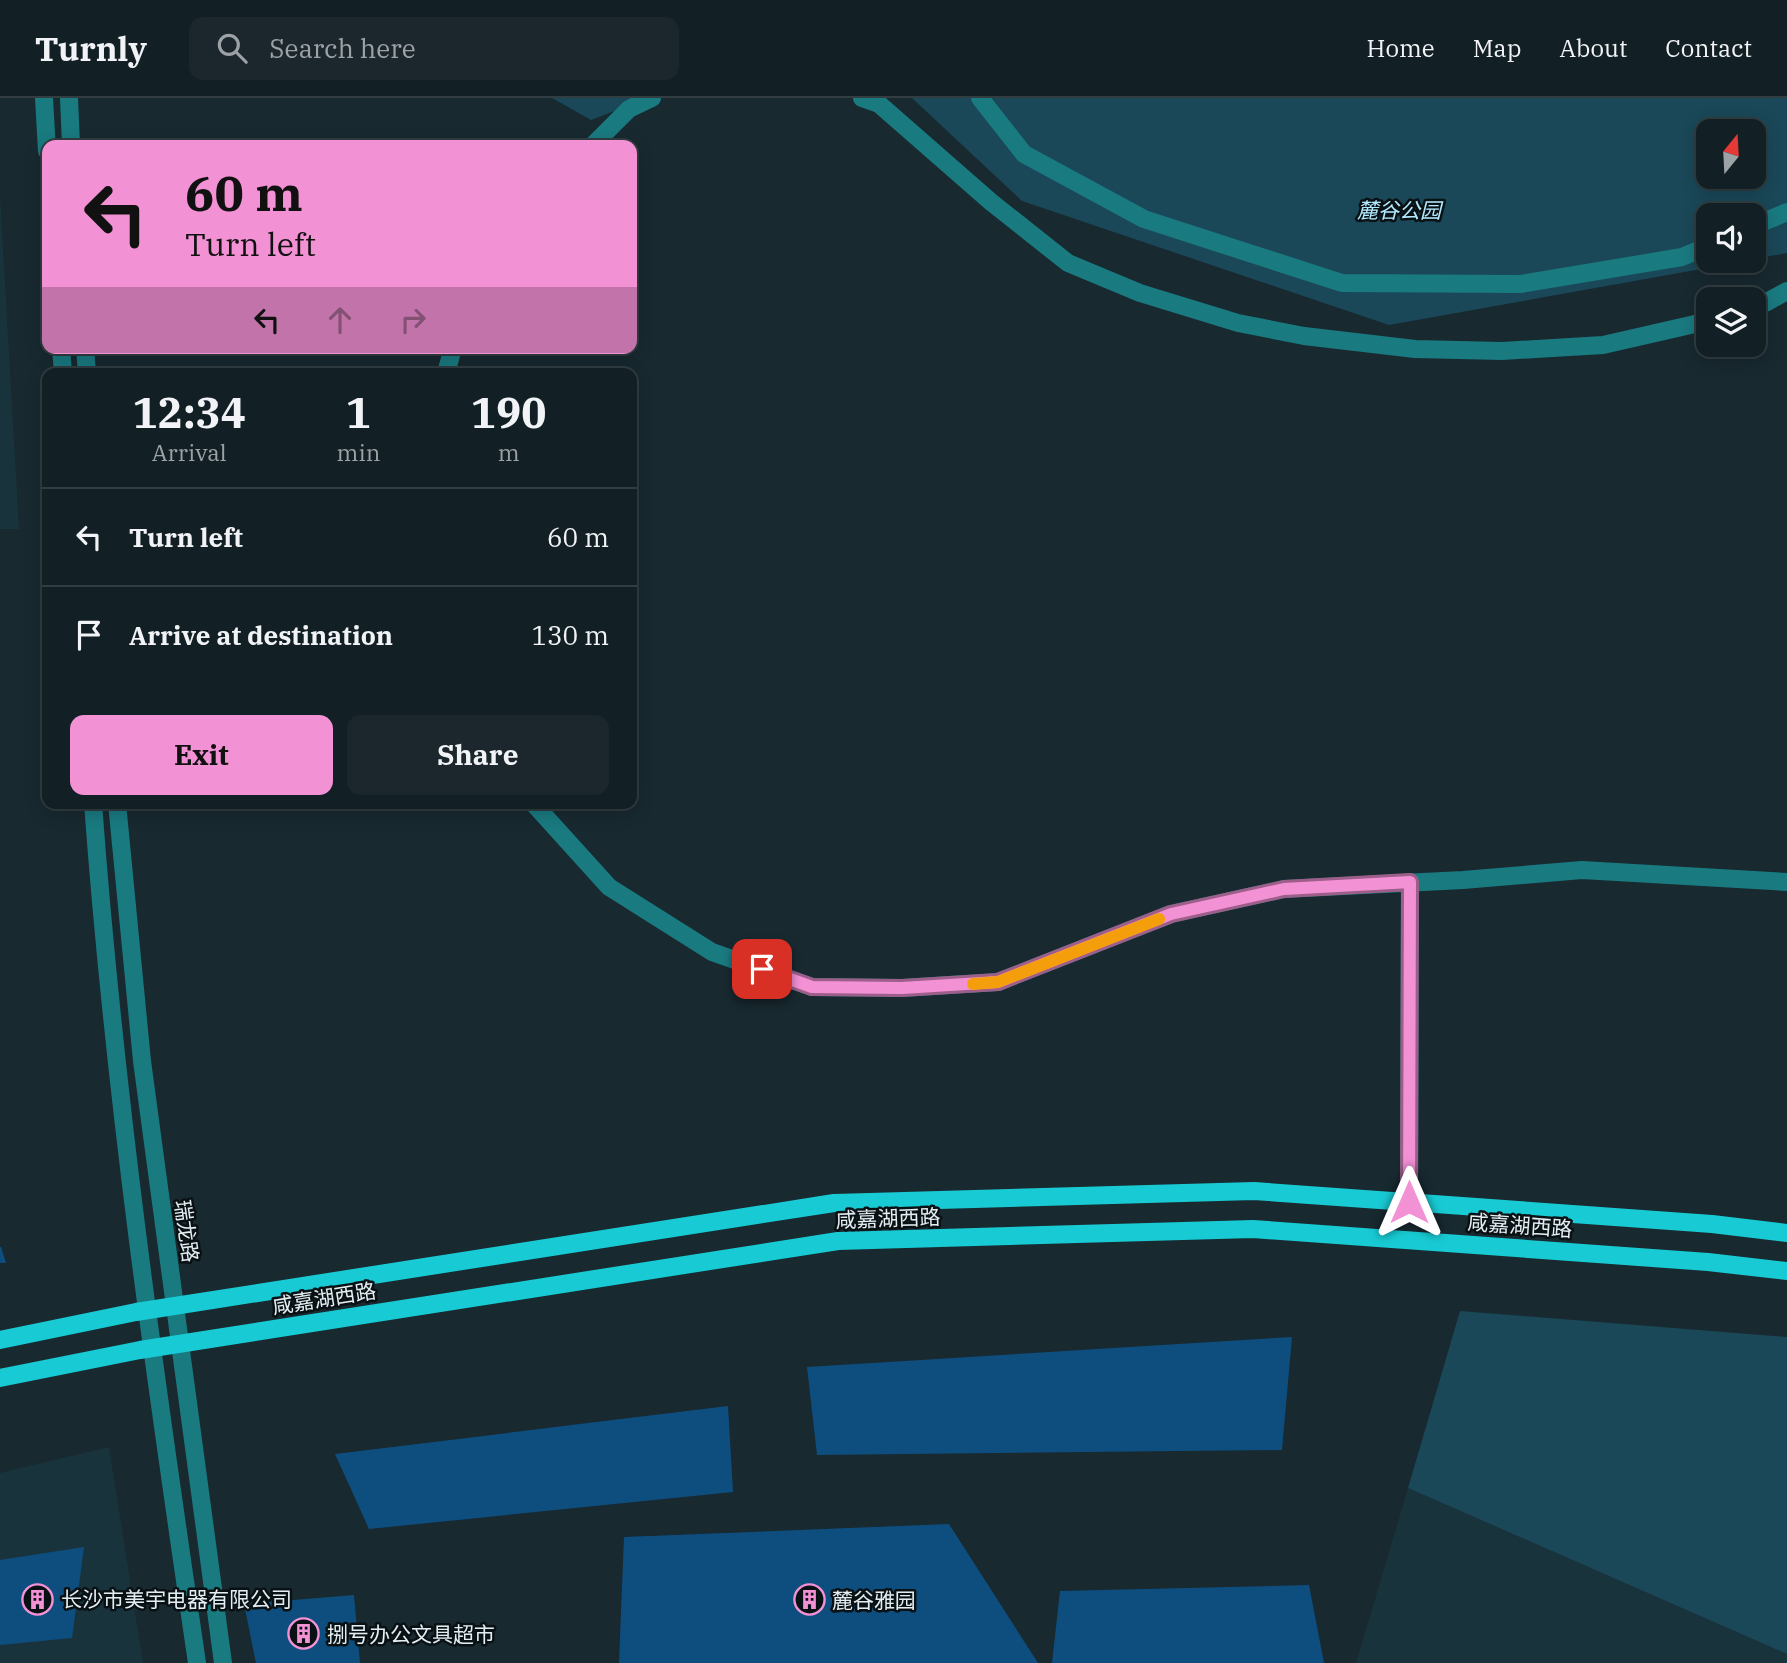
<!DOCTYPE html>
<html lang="en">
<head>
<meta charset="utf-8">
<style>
	:root { --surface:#121f24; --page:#1b272c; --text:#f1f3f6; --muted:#9ca2a6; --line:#313d41; --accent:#f391d5 }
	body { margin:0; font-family:"IBM Plex Serif","Noto Sans SC",serif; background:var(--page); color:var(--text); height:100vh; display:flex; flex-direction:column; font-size:26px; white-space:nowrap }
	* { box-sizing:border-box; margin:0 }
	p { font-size:23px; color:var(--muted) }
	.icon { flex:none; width:38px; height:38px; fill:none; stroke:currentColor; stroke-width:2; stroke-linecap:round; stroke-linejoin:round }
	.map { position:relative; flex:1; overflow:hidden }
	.panel { position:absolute; left:42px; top:270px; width:595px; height:441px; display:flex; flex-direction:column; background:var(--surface); border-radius:14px; box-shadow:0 4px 18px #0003,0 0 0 2px var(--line) }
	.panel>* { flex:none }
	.hud { position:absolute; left:42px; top:42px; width:595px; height:214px; border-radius:14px; box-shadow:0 4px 18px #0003,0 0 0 2px var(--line); background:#f391d5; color:#111; overflow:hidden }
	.needle { width:46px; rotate:18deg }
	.fabs { position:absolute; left:1696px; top:21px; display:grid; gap:14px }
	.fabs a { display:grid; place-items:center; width:70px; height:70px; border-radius:14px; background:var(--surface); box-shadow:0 4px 18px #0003,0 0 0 2px var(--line); font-size:35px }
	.pin { position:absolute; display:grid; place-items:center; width:60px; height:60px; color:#fff; margin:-30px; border-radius:14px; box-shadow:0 4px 10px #0006 }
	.me { position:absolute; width:77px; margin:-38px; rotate:0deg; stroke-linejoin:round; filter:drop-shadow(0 0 5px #0008) }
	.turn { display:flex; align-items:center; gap:24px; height:147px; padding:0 28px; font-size:32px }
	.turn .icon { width:91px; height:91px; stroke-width:2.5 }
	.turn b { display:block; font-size:49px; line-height:60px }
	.lanes { display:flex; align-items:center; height:66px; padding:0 28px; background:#0003; justify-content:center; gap:35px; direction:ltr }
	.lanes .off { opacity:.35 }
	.eta { display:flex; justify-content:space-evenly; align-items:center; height:119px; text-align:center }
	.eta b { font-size:42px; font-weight:700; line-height:49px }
	.action { display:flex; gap:14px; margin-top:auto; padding:14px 28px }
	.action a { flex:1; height:80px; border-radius:14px; background:var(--accent); color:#111; font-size:28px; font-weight:700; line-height:80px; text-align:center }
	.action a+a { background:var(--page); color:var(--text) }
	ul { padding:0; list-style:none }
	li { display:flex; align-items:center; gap:21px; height:98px; padding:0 28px; border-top:2px solid var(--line) }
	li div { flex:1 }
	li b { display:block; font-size:26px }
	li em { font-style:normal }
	header { display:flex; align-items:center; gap:42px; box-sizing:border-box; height:98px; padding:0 35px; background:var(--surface); border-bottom:2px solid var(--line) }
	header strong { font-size:33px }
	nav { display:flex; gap:38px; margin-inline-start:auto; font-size:24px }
	.search { width:490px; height:63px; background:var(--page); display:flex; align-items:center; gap:18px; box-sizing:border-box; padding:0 24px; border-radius:14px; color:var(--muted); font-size:26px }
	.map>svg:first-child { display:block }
</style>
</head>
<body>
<header>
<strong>Turnly</strong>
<div class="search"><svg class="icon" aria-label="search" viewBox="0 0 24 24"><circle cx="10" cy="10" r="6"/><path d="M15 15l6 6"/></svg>Search here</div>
<nav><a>Home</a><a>Map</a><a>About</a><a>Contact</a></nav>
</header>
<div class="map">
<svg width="1787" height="1565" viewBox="0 0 1787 1565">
	<rect width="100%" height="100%" fill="#182930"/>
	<path fill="#19333c" d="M0,98l19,333h-19z
		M109,1349l34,216h-143v-190z
		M1408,1390l379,166v9h-431z"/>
	<path fill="#1a4858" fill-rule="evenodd" d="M552,0h97l-58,22z
		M912,0h875v155l-33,6v-44h-46v46h38l-357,64 -367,-124zM1708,33h46v46h-46z
		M1460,1213l327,26v317l-379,-166z"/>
	<path fill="#0e4e7f" d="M0,1149h1l5,16h-6z
		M1292,1239l-10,113 -465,5 -10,-88z
		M728,1308l5,86 -364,37 -34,-75z
		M949,1426l89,139h-419l5,-126z
		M84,1449l-12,91 -72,7v-85z
		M1309,1487l15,78h-272l8,-72z
		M354,1497l6,68h-104l-12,-59z"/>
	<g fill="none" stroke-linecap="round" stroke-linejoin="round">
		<path stroke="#197a80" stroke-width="18" d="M44,0l3,53
			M69,0l2,47
			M862,0l17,6 112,98 77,61 72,30 98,30 66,13 111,13 87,2 101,-6 105,-24
			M980,0l44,56 120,65 198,64 179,1 161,-27 26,-11
			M593,47l36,-36 23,-11
			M1754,128l33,-14
			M1754,209l13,-5 20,-11
			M61,250l2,25
			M85,250l2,25
			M446,275l7,-25
			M93,705c21,288 62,574 104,860
			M117,705l25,258 81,602
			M533,705l76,84 103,65 100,35 90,1 96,-6 173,-68 113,-25 179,-9 119,-10 205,12
			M1409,1104l1,-320"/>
		<path stroke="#18cad3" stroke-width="18" d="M0,1242l136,-28 698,-109 420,-12 458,33 75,9
			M0,1280l140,-28 698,-109 415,-12 455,33 79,9"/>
	</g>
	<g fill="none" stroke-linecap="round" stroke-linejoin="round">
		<defs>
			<path id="route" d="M762,871l50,18 90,1 96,-6 173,-68 113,-25 126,-7 -1,320"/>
		</defs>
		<use href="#route" stroke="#9e5e8a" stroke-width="18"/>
		<use href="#route" stroke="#f391d5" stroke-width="12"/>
		<path stroke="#f59e0b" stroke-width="12" d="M973,886l25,-2 161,-63"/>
	</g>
	<defs>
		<symbol id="building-ring" viewBox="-11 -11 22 22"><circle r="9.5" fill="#091114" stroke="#f391d5" stroke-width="1.5"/><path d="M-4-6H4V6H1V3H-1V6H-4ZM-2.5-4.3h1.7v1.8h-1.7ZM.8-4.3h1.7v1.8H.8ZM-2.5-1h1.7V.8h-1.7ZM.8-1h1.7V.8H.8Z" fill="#f391d5"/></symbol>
	</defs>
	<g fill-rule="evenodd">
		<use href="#building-ring" x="20" y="1484" width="35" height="35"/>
		<use href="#building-ring" x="792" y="1484" width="35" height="35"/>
		<use href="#building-ring" x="286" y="1518" width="35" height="35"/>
	</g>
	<g text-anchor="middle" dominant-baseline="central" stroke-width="5" stroke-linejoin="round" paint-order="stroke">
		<g font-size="21" font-style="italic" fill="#b2e9fe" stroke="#091114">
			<text x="1399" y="112">麓谷公园</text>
		</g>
		<g font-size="21" fill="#e3edf2" stroke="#091114">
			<text transform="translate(888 1120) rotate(-2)">咸嘉湖西路</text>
			<text transform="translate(1520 1127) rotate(4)">咸嘉湖西路</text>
			<text transform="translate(187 1133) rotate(82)">瑞龙路</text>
			<text transform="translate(324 1200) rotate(-9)">咸嘉湖西路</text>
		</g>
		<g font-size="21" fill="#e3edf2" stroke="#091114" text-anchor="start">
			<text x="61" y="1501">长沙市美宇电器有限公司</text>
			<text x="832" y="1502">麓谷雅园</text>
			<text x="327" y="1536">捌号办公文具超市</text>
		</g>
	</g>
</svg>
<div class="fabs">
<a><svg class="needle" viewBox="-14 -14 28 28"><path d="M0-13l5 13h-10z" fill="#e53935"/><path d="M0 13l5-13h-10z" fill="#9ca2a6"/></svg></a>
<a><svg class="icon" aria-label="sound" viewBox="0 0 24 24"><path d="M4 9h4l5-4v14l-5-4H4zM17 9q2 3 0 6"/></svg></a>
<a><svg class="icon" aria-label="layers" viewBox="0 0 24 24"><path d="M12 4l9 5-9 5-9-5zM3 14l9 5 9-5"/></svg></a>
</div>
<div class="pin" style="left:762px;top:871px;background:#d93025"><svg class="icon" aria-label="arrive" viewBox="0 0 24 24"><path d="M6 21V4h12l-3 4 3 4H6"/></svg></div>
<svg class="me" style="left:1409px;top:1104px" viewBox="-20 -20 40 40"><path d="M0-17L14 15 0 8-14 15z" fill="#f391d5" stroke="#fff" stroke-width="4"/></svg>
<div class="hud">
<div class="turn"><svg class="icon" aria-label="left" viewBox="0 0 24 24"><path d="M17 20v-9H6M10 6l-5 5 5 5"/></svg><div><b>60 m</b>Turn left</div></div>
<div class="lanes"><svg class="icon" aria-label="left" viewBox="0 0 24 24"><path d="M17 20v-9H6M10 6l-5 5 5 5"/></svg><svg class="icon off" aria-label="ahead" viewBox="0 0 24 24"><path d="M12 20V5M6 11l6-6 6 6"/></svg><svg class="icon off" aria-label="right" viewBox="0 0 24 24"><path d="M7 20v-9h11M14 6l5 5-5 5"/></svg></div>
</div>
<section class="panel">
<div class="eta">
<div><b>12:34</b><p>Arrival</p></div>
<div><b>1</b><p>min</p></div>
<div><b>190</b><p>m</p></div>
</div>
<ul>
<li><svg class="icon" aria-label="left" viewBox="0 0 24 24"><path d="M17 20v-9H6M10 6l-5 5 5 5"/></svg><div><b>Turn left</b></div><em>60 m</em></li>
<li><svg class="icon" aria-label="arrive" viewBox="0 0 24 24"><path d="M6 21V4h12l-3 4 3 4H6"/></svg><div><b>Arrive at destination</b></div><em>130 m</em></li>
</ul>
<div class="action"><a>Exit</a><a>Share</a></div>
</section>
</div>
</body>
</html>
